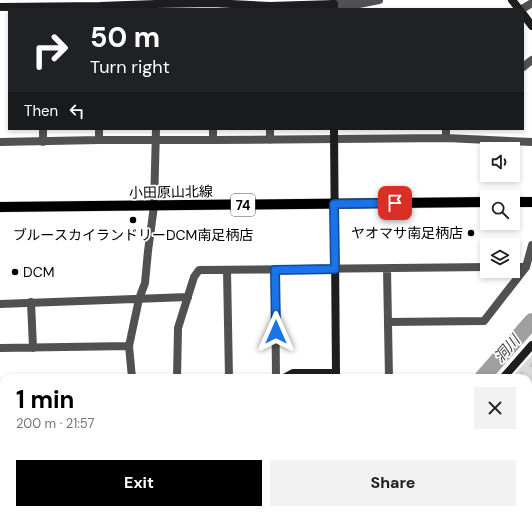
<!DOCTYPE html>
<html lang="en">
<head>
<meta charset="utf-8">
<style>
	:root { --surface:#fff; --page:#f2f2f2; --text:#202124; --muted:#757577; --accent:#000 }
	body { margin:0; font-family:"DM Sans","Noto Sans JP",sans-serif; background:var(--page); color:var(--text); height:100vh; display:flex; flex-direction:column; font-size:15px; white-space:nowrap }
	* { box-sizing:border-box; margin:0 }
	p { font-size:13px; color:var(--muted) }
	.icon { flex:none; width:22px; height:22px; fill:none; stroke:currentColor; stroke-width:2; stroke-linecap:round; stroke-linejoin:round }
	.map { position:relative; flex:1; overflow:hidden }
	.details { position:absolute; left:0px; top:374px; width:532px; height:140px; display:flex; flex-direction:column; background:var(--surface); border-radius:12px 12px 0 0; box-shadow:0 2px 6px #0003 }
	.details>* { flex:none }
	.guide { position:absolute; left:8px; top:8px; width:516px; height:122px; border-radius:0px; box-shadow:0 2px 6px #0003; background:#202124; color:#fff; overflow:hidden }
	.buttons { position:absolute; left:480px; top:142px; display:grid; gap:8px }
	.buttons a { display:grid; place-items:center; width:40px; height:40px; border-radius:0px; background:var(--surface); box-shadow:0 2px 6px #0003; font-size:20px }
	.pin { position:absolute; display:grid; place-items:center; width:34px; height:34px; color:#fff; margin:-17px; border-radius:8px; box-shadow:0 2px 6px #0006 }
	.me { position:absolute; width:44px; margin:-22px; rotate:0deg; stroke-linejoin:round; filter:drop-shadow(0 0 3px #0008) }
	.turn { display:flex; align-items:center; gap:14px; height:84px; padding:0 16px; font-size:18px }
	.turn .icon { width:52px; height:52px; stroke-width:2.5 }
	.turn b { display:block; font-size:28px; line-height:34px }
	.then { display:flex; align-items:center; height:38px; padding:0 16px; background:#0003; gap:8px; font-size:15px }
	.round { display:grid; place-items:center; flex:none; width:42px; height:42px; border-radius:0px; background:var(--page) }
	.head { display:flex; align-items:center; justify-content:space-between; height:68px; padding:0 16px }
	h1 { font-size:24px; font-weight:700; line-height:30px; color:var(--accent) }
	.primary-button { display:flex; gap:8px; margin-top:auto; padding:8px 16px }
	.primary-button a { flex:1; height:46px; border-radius:0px; background:var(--accent); color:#fff; font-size:16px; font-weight:700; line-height:46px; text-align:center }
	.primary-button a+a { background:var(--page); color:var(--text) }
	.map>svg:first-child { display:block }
</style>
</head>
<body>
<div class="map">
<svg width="532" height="514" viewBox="0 0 532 514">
	<defs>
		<pattern id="forest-firs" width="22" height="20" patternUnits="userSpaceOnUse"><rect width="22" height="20" fill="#d8d8d8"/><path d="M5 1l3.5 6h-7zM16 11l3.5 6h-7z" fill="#b8b8b8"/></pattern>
	</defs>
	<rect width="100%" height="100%" fill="#fff"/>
	<path fill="url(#forest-firs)" d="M532,355v29l-4,4v-10h-17z
		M287,510h81l-7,4h-94z"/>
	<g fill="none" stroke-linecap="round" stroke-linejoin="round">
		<path stroke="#9f9f9f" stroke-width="16" d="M482,378l50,-57
			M256,514l31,-4"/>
		<defs>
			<path id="primary" d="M513,202h19
				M0,207l487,-5"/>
		</defs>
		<use href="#primary" stroke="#dbdbdb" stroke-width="11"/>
		<path stroke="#515151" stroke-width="8" d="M334,0v4h25l20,-4
			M522,9l10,-6
			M523,67l9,-7
			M213,129v11
			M446,138v-9
			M99,140v-11
			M270,140v-11
			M0,142l99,-2h114l233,-2 86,4
			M43,142v-13
			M513,267h13
			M275,269l1,109
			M387,269l2,109
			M227,270l2,108
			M31,302l2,46
			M0,304l188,-7
			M388,322l96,-1 42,-54 6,-22
			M0,348l129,-2
			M132,378l-3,-32 10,-47 6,-16 3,-32 6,-45 2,-77
			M177,378l1,-50 16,-51 5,-7 288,-3
			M0,389h4
			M0,481h4"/>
		<path stroke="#1e1e1e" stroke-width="8" d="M512,0l7,9
			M0,7l100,-1 56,-2 56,-1 58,3 64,-2v5
			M523,14l9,12
			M284,378l9,-5h43l-2,-244
			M503,378l29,-33
			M528,398l4,-5
			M0,439h4
			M135,514l45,-4
			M389,514l7,-4"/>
		<use href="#primary" stroke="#000" stroke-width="10"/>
	</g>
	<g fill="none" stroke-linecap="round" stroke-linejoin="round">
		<defs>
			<path id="route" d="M276,332l-1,-62 60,-1 -1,-65 61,-1"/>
		</defs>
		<use href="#route" stroke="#114b97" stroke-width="10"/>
		<use href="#route" stroke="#1a73e8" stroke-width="7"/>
	</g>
	<g fill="#000" stroke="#fff" stroke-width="1.5">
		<circle cx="133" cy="220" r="4"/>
		<circle cx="471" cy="233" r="4"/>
		<circle cx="15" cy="272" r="4"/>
	</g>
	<g text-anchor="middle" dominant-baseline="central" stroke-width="3.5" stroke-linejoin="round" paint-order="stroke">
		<rect fill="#fff" stroke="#4c4c4c" stroke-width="1" x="231" y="194" width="24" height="22" rx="3"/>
		<g font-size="13" font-weight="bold" fill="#000">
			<text x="243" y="205">74</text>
		</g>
		<g font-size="14" fill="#000" stroke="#fff">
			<text transform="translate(171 192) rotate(-1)">小田原山北線</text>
		</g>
		<g font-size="14" fill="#000" stroke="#fff" text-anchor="end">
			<text x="463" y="233">ヤオマサ南足柄店</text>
			<text x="133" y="235" text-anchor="middle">ブルースカイランドリーDCM南足柄店</text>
			<text x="23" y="272" text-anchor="start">DCM</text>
		</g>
		<g font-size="15" font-style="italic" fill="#404040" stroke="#fff">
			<text transform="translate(507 349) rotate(-49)">洞川</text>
		</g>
	</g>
</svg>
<div class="buttons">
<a><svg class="icon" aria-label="sound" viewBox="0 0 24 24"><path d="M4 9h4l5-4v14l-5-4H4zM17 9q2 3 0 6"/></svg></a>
<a><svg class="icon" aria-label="search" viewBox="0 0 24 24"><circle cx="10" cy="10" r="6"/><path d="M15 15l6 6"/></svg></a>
<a><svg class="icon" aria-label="layers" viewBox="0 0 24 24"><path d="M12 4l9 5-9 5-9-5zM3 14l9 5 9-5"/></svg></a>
</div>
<div class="pin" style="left:395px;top:203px;background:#d93025"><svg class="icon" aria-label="arrive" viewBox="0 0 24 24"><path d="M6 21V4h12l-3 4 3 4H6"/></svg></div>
<svg class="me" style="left:276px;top:332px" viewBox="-20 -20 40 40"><path d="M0-17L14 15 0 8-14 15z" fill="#1a73e8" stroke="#fff" stroke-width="4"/></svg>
<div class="guide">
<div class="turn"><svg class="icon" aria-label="right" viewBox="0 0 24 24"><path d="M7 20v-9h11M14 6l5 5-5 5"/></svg><div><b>50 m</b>Turn right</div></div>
<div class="then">Then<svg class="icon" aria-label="left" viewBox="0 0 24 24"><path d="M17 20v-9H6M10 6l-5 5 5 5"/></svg></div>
</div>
<section class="details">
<div class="head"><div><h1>1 min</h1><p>200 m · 21:57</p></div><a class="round"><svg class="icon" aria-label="close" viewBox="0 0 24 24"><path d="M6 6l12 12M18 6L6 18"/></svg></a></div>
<div class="primary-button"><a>Exit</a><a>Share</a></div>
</section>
</div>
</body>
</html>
